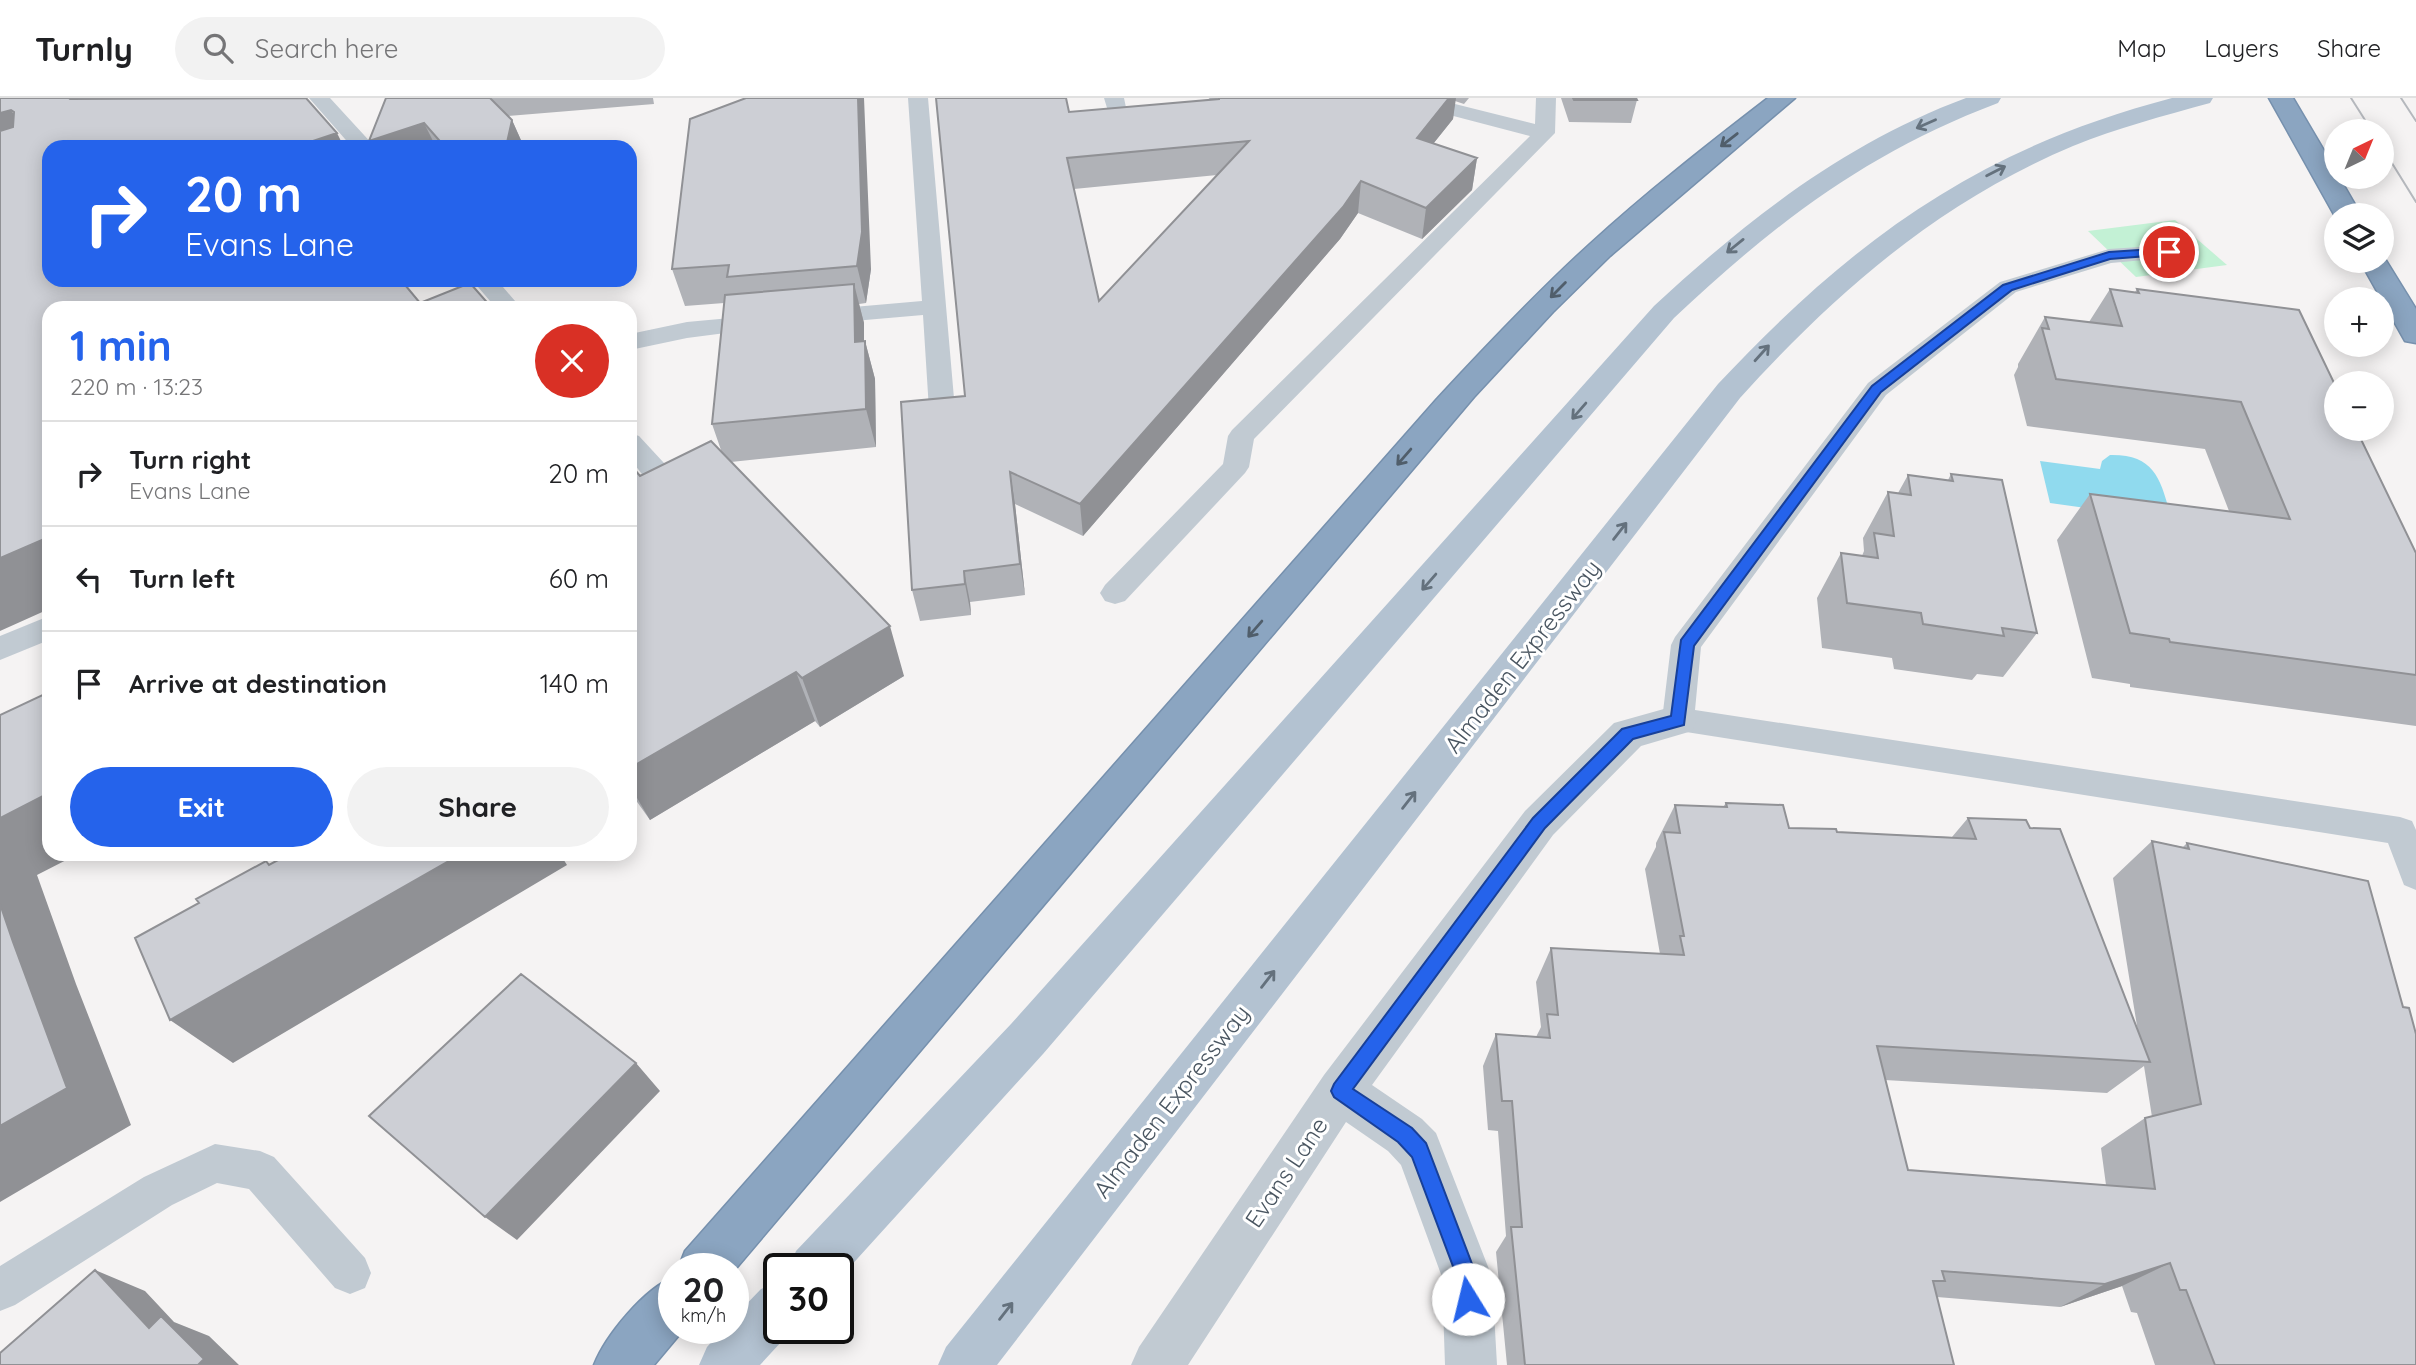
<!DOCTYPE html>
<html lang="en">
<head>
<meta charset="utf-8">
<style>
	:root { --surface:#fff; --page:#f2f2f2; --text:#202124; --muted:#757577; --line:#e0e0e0; --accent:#2563eb }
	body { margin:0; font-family:Quicksand,sans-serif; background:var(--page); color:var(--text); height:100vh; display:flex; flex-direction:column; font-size:26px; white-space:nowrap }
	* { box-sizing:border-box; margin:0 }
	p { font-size:23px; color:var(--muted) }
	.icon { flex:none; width:38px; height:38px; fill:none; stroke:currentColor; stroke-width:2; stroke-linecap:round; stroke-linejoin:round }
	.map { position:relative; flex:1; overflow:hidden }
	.side { position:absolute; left:42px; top:203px; width:595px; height:560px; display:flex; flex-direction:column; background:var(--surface); border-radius:21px; box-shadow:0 4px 18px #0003 }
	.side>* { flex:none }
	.top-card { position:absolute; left:42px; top:42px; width:595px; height:147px; border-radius:21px; box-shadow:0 4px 18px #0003; background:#2563eb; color:#fff; overflow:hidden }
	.needle { width:46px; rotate:43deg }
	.fabs { position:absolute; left:2324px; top:21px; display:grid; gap:14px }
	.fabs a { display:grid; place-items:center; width:70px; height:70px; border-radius:50%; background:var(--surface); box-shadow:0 4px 18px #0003; font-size:35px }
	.speed { position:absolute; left:658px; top:1155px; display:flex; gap:14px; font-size:35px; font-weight:700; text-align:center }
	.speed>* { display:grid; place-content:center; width:91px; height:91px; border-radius:50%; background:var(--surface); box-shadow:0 4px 18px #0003; line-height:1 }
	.speed small { font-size:18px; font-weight:400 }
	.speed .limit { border:4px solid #111; border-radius:10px; background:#fff; color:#111 }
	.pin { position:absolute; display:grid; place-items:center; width:60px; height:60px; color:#fff; margin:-30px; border:4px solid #fff; border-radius:50%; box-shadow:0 2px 7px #0007 }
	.me { position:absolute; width:77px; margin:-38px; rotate:351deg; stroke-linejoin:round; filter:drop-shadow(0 0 5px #0008) }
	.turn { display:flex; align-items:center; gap:24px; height:147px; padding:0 28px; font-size:32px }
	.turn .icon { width:91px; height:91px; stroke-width:2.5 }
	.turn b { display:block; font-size:49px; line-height:60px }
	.round { display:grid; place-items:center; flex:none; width:74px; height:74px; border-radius:37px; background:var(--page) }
	.summary { display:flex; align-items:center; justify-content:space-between; height:119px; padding:0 28px }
	h1 { font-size:42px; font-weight:700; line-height:52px; color:var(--accent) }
	.action { display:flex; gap:14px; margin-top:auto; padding:14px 28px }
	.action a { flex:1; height:80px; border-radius:42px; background:var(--accent); color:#fff; font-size:28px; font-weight:700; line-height:80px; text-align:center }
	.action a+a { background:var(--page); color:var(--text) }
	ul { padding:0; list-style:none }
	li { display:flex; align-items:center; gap:21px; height:105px; padding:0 28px; border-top:2px solid var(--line) }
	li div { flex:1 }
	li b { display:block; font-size:26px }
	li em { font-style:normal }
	header { display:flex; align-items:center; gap:42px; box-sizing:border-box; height:98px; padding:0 35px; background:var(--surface); border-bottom:2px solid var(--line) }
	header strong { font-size:33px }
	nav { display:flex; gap:38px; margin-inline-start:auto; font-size:24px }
	.search { width:490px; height:63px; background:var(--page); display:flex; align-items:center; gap:18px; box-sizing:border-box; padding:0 24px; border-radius:38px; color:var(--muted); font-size:26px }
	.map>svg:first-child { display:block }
</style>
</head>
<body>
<header>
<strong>Turnly</strong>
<div class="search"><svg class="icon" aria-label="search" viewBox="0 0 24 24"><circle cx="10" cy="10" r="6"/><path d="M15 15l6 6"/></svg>Search here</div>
<nav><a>Map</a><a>Layers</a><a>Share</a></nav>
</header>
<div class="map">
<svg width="2416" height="1267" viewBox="0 0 2416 1267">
	<rect width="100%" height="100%" fill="#f5f3f3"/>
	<path fill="#c3f1d5" d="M2175,122l52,45 -91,12 -48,-46z"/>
	<path fill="#90daee" d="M2110,357c47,-1 51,27 62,65l-122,-17 -10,-42 60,8 2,-8z"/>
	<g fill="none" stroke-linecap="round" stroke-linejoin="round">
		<defs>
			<path id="highway" d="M1768,0h27l-185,158 -57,56 -79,85 -741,875v-3h-55l7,-18 751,-851c50,-54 100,-107 154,-156 57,-52 117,-99 178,-146z
				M2269,0h24l43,73v6h3l22,38h-25v3z
				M2382,156l34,55v34l-11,-2 -45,-80h22z
				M674,1179v51h11l-31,37h-60c12,-30 50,-76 80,-88z"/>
		</defs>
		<use href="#highway" stroke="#7690ad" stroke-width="3"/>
		<path fill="#c1cad2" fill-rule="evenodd" d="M309,0h21l45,49h-23z
			M908,0h20l27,312 -4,6 -9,2 -9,-2 -4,-6 -6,-95 -104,9 -9,-2 -3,-5 3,-5 9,-2 103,-9z
			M1104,0h20l4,19 -3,4h-14z
			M1397,0h34l104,26 1,-26h20l-1,35 -301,306 -5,28 -4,6 -120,128 -10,3 -10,-3 -5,-8 5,-8 118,-121 5,-28 4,-6 298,-294 -130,-34z
			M2169,147l8,2 3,5 -3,5 -66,6 -95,29 -130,103 -185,252 -6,63 705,107 12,4 4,9v60l-12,-5 -16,-42 -721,-114 -5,-9 9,-75 4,-8 193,-254 132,-101 109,-33z
			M472,182h25l24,28h-25z
			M763,217l9,2 3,5 -3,5 -85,11 -57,12v-16l57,-12z
			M630,335l9,3 50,54 4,7 -4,7c-25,7 -44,-28 -59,-45z
			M49,518v24l-49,20v-24z
			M215,1046l45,7 14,6 91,101 6,15 -6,15 -15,6 -15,-6 -86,-99 -32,-6 -45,22 -157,100 -15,6v-45l144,-89z"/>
		<path fill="#c1cad2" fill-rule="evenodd" d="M1678,607l14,4 5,11 -5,11 -51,15 -88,89 -181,250 50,34 14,14 56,144 5,88h-52l-3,-88 -41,-112 -13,-14 -42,-29 -158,243h-57l8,-18 185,-272 201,-264 89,-88z"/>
		<path fill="#b3c2d1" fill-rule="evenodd" d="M1966,0h35l-3,5c-132,50 -223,120 -324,215l-631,736 -205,226v-11h-49l7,-18 215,-227 643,-718c94,-87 191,-163 312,-208z
			M2172,0h41l-3,5c-47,13 -93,25 -137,43 -134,56 -237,146 -333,252l-743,967h-59l8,-18 772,-963c136,-145 260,-235 454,-286z
			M779,1184v46h15l-34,37h-61l8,-18 17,-19h9v-10l28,-29z"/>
		<use href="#highway" fill="#8ba5c1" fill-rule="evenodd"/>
		<path stroke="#b5b8bd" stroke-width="2" d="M2351,0l21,33
			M2401,0l15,23
			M2382,49l34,55"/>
	</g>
	<path fill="#b0b2b7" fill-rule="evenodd" d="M386,0h267l1,6 -146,12 4,4 12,27h-152z
		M1209,0h260l-5,6 -9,-3 -2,18 -20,25 44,14 -5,32 -50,49 -64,-26 -18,26 -257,297 -68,-32 10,91 -55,7 1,13 -51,6 -8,-31 53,-194 104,-284 141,-12zM1217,77l-118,126 -25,-112z
		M1561,0h75l1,2 -6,23 -62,-1z
		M690,21l181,150 -5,34 -7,1 5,19v18h1l10,38 1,68 -145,15 173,214 -84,51 -5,-6 -165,99 -20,-28v-328l10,12 82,-23 -10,-29 12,-121 -39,3 -13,-37z
		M2110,191l25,3 2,-3 279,264v173l-286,-39v-3l-38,-6 -35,-138 33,-46 139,17 -24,-62 -178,-23 -13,-51 4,-8v-3l27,-47 44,5z
		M1951,376l86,159 -34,44 -26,-3 -5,6 -78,-11 -2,-11 -70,-10 -5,-50 24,-45 21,3 2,-5 -1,-13 25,-46 10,1 10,-18 40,5z
		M1726,705l63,25 48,4 115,5 16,-19 62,10 108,204 -25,-154 39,-37 31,6 4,-4 229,522h-261l-18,-52 -6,-1 -9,-26 -62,21 -123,-10 17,68h-447l-11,-113 10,-16 -8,-105 -10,-1 -5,-64 13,-32 40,3 5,-10 -5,-45 15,-34 109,6 -15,-85 11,-22v-4l19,-38 48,2zM2144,968l8,51 -7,1 -44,30 5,37 -198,-15 -23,-90 222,13z"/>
	<path fill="#909195" d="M68,0h108l-68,42z
		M858,0h6l7,171 -5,34 -9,-37z
		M1449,0h7l-3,21 -40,50 4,-31z
		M11,12l37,51 -48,15v-63z
		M512,22l12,27h-18z
		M424,25l12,24h-64l-3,-6z
		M337,35l7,14h-49z
		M1477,60l-5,32 -50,49 4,-31z
		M1361,83l-3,32 -18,26 -257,297 -3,-32z
		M854,186l10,39v57l-9,-38z
		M865,243l10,38 1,68 -10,-38z
		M1010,374l5,32 10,91 -5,-31z
		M49,439v72l-49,22v-73z
		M964,473l6,31 1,13 -6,-31z
		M890,528l14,50 -84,51 -18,-49z
		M796,574l19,49 -165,99 -20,-34v-18z
		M49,695v61h29l-41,21 39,109 55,141 -131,77v-76l13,-184 -13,-38v-86z
		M461,756h99l7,11 -334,198 -63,-43z
		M636,965l24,28 -143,149 -32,-23z
		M2170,1165l-48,23 -62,21 45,-23z
		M95,1172l50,21 29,31 35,14 30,29h-41l-49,-37z"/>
	<path fill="#cdcfd5" stroke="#909195" stroke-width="2" fill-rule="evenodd" d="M0,0h69l1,1 236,-1 31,35 -42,14h-246v133h352l19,23 50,-20 22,25h-443v229l-49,21v-427l13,-4 1,-15 -3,-2 -11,3z
		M386,0h104l22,22 -6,27h-61l-21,-24 -55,18z
		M746,0h112l4,134 -5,34 -130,11 2,-12 -57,4 18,-150z
		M936,0h130l3,14 150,-13v-1h230l-32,40 60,20 -51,50 -65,-27 -18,26 -263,297 -70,-32 10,92 -56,7 1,13 -53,6 -11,-188 64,-6zM1249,43l-150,160 -32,-143z
		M1573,0h63l1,2h-63z
		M854,186l1,58 10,-1 1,68 -154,15 13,-129z
		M2110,191l29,4 -2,-4 162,21 37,77v42h20l60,124v122l-246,-33 -1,-3 -39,-6 -40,-139 200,25 -49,-117 -185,-23 -14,-51 7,1 -4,-12 77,9z
		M711,343l179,185 -88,52 -6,-6 -166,96v-304l10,12z
		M1951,376l51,6 35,153 -35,-5 2,8 -81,-12 -2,-11 -74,-10 -6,-50 37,5 -4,-25 20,3 -6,-44 23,3 -3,-20 45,6z
		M49,594v101l-49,25v-103z
		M1726,705l57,2 6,23 47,1 1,3 139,7 -8,-21 58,2 4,8 30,1 90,233 -273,-16 31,124 247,19 -10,-71 56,-14 -49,-263 37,8 -2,-6 181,38 35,126 6,1 7,26v331h-201l-29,-75h-6l-10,-27 -65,21 -163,-13 3,10h-12l21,84h-429l-14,-138h11l-10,-126h-10l-6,-67 54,4 -3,-24 11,1 -7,-67 133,7 -4,-19h4l-20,-104 16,1 -5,-28 52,2z
		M289,756h172l-291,166 -35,-82 64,-35 -3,-4 70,-38 3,4z
		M0,806l13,38 54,146 -67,38z
		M521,876l115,89 -151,154 -116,-101z
		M95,1172l54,58 12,-12 43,43 -6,6h-198v-12z"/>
	<defs><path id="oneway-shaft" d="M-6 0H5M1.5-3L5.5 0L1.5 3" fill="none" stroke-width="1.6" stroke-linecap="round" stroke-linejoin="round" transform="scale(1.75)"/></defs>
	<g stroke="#64717d">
		<use href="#oneway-shaft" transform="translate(1926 26) rotate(156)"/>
		<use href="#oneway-shaft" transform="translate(1996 73) rotate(-27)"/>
		<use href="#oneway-shaft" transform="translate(1735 148) rotate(141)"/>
		<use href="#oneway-shaft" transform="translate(1762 255) rotate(-48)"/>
		<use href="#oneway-shaft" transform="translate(1579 313) rotate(131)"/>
		<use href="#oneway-shaft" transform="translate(1620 433) rotate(-52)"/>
		<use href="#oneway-shaft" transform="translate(1429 484) rotate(131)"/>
		<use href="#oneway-shaft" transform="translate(1409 702) rotate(-52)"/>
		<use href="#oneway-shaft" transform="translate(1268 881) rotate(-52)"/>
		<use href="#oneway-shaft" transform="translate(1006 1213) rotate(-52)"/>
	</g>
	<g stroke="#505e6b">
		<use href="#oneway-shaft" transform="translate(1729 42) rotate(142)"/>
		<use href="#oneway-shaft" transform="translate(1558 192) rotate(135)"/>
		<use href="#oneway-shaft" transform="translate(1404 359) rotate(131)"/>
		<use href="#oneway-shaft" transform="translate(1255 531) rotate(131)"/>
	</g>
	<path fill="#2563eb" stroke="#184099" stroke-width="2" d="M2169,150l5,4 -1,2 -63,5 -98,31 -131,102 -187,254 -10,79 -51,14 -88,89 -192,261 59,39 14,15 51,134 1,22 -3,7 -7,4 -8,-4 -3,-29 -45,-120 -14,-15 -64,-45 -3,-6 3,-7 199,-266 89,-89 49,-13 10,-76 191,-254 131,-101 106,-33z"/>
	<g text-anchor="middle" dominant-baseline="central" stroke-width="6" stroke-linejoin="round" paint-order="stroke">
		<g font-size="24" fill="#4a5661" stroke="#fff">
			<text transform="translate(1522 558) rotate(-52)">Almaden Expressway</text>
			<text transform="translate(1171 1003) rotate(-52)">Almaden Expressway</text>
			<text transform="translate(1286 1074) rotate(-56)">Evans Lane</text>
		</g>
	</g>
</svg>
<div class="fabs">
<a><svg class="needle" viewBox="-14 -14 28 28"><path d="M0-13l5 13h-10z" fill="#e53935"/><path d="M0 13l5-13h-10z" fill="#757577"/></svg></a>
<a><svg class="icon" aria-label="layers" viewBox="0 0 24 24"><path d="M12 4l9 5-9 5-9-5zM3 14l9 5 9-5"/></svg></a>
<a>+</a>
<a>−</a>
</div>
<div class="speed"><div>20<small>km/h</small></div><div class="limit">30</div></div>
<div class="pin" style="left:2169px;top:154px;background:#d93025"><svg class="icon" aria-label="arrive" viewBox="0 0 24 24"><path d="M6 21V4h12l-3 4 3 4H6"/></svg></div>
<svg class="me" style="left:1468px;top:1201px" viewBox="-20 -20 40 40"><circle r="19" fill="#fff"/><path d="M0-13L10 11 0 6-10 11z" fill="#2563eb"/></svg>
<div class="top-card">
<div class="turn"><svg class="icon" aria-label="right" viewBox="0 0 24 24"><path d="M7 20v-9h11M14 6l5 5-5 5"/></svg><div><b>20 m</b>Evans Lane</div></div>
</div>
<section class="side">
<div class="summary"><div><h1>1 min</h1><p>220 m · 13:23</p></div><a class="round" style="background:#d93025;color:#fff"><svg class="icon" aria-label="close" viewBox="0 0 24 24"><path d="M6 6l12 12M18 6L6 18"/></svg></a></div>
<ul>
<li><svg class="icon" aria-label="right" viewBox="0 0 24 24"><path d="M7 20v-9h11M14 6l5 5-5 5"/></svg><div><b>Turn right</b><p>Evans Lane</p></div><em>20 m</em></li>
<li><svg class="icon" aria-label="left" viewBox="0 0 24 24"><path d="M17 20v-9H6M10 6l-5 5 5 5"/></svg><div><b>Turn left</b></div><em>60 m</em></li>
<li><svg class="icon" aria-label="arrive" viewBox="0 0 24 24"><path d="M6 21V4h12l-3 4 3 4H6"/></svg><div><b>Arrive at destination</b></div><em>140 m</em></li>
</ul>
<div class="action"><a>Exit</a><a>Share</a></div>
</section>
</div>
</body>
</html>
